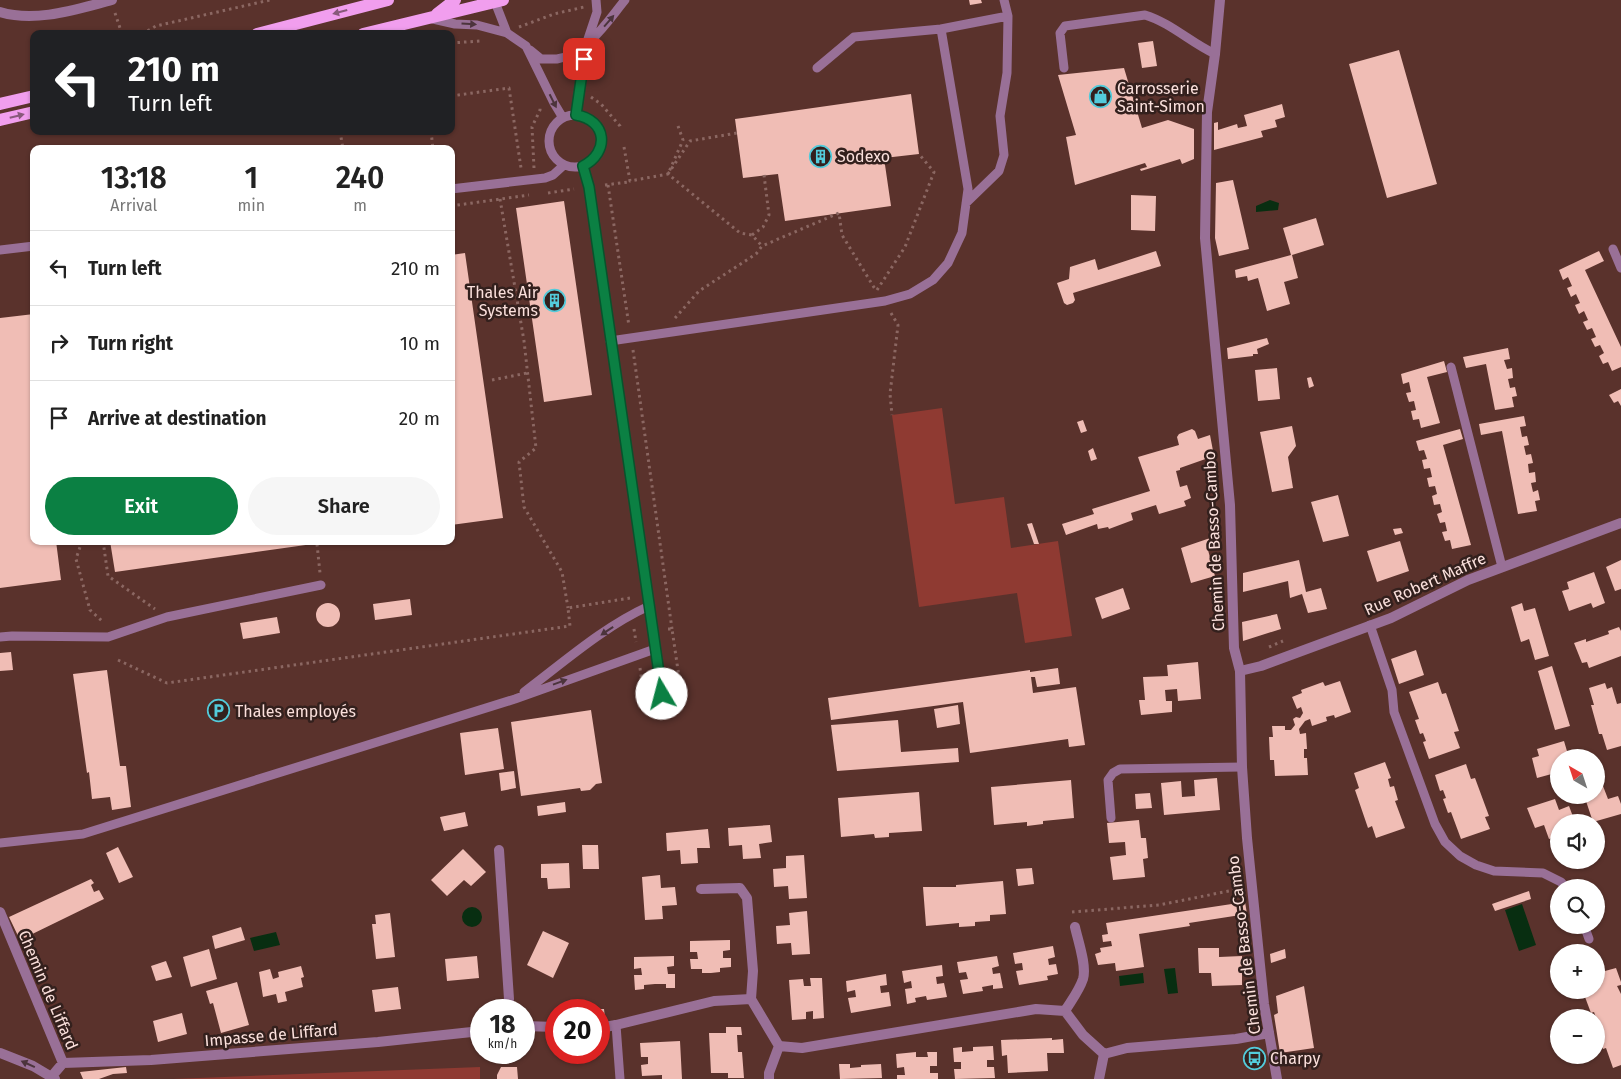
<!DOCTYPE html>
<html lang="en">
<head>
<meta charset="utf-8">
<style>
	:root { --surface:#fff; --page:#f6f6f6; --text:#222; --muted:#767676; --line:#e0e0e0; --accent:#0b8043 }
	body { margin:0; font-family:"Fira Sans",sans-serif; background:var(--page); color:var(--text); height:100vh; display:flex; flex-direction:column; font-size:19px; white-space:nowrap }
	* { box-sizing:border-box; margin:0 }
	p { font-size:16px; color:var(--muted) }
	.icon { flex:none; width:28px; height:28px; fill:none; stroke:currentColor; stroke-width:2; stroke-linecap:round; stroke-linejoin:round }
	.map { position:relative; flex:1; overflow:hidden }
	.sheet { position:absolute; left:30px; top:145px; width:425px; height:400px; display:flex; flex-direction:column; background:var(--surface); border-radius:10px; box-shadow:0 1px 4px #0004 }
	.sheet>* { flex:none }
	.banner { position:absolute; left:30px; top:30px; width:425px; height:105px; border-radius:10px; box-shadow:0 1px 4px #0004; background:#202124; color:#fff; overflow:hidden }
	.needle { width:32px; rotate:321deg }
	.fabs { position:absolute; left:1550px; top:749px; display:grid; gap:10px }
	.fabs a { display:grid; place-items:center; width:55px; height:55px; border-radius:50%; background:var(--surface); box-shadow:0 1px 4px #0004; font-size:25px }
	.speed { position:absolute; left:470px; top:999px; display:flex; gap:10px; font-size:25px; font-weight:700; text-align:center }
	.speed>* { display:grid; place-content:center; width:65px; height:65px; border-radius:50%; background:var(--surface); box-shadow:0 1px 4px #0004; line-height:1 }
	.speed small { font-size:12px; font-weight:400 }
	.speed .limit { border:8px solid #d22; background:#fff; color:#111 }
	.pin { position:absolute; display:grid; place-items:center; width:42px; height:42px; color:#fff; margin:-21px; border-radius:10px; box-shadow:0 2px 8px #0006 }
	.me { position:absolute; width:55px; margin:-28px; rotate:352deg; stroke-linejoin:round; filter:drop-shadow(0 0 4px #0008) }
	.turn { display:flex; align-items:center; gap:18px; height:105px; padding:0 15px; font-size:22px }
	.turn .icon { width:65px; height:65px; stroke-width:2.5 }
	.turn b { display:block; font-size:35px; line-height:42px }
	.eta { display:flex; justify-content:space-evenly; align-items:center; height:85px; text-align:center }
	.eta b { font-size:30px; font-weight:600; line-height:35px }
	.primary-button { display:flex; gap:10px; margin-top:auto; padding:10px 15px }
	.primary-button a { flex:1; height:58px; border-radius:30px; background:var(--accent); color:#fff; font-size:20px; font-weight:600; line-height:58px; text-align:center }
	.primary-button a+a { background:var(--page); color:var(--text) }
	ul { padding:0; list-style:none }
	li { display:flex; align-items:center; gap:15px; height:75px; padding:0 15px; border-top:1px solid var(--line) }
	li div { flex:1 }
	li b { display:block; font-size:19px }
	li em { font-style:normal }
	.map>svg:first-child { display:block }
</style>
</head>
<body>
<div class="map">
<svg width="1621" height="1079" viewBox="0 0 1621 1079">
	<rect width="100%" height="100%" fill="#5a322c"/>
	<path fill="#8f3a32" d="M942,408l13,96 49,-7 7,51 47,-7 14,95 -47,7 -8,-50 -98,14 -27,-192z
		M480,1067v12h-307z"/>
	<path fill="#082e11" d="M1270,200l9,3 -1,7 -22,2v-6z
		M1522,904l14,41 -17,6 -14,-41z
		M462 917a10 10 0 1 1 20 0a10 10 0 1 1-20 0Z
		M276,932l4,13 -26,6 -4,-13z
		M1175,968l3,25 -10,1 -4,-25z
		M1143,973l1,10 -24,3 -1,-10z"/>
	<path fill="#f0bdb5" d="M969,0h12l1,3 -12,2z
		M1153,41l4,25 -15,2 -4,-25z
		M1399,50l38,134 -50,14 -38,-134z
		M1124,68l18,60 26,-8 26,9v30l-12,5 -2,-5 -39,12 -1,-2 7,-2 -2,-4 -70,22 -9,-48 10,-2 -18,-60z
		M911,94l8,60 -35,4 7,48 -106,15 -7,-47 -35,4 -8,-59z
		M1282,104l3,13 -10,3 2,7 -16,4 2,6 -49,13v-27l4,-1v8l19,-6 1,4 9,-2 -3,-11z
		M1233,180l16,69 -30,7 -4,-18 1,-55z
		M1131,195l25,1 -1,35 -24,-1z
		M564,201l28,194 -48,7 -28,-194z
		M1316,218l8,27 -32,10 6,23 -14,4 6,22 -23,7 -9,-33 -10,3 -1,-5 -11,2 -1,-8 56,-15 -8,-27z
		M1156,251l5,15 -88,27 2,7 -2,3 -6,2 -3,-2 -7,-20 12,-4 1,-12 25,-8 3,11z
		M1599,251l5,10 -19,9 36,77v20l-9,4 -4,-9 -5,2 -4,-8 5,-3 -4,-8 -5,2 -4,-8 5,-2 -4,-9 -5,2 -4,-8 5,-2 -4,-9 -5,3 -4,-9 5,-2 -4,-9 -5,3 -4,-9 5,-2 -4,-9 -5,3 -4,-10z
		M465,253l38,265 -52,7v-270z
		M34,314v227h22l5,39 -61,8v-270z
		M1267,338l2,6 -12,5 1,5h-5v2l-25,3 -1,-11z
		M1508,348l2,11 -6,1 3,9 5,-1 1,10 -5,1 2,9 5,-1 2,9 -5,1 2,10 -19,3 -9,-46 -20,4 -3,-11z
		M1444,361l3,11 -20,5 13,46 -19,5 -2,-9 -6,1 -2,-9 5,-1 -2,-9 -5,1 -3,-9 5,-1 -2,-10 -6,2 -2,-10z
		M1277,368l3,31 -22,2 -3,-31z
		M1311,377l3,9 -5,2 -2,-10z
		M1621,389v17l-3,-5 -4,2 -5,-8z
		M1524,416l2,10 -6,1 2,10 5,-1 2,9 -5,1 2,9 5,-1 2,9 -5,1 1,9 6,-1 1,10 -5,1 2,9 5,-2 2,10 -5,1 2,10 -19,3 -16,-83 -21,4 -2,-11z
		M1083,420l4,11 -6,2 -4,-11z
		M1292,426l4,20 -8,11 5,31 -21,4 -12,-60z
		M1192,429l3,2 3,8 12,-4 4,21 -34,12v2l-4,1 4,16 7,-2 4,13 -7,3 2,5 -27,8 -3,-9 -25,8 2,7 -24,9 -1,-2 -10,2 -1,-5 -31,11 -4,-11 32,-10 -2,-5 58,-18 -12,-34 41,-12 -2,-8 2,-3z
		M1460,429l3,10 -20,6 28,100 -19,4 -2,-9 -5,1 -3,-9 5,-1 -2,-9 -5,1 -3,-9 5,-2 -2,-8 -6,1 -2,-9 5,-2 -2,-8 -6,1 -2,-9 5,-1 -2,-9 -6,1 -2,-9 5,-1 -3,-9 -5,1 -3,-10z
		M1093,448l4,11 -6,2 -3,-10z
		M1338,495l11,41 -26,6 -12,-40z
		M1032,523l7,21h-5l-7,-20z
		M1401,528l2,5 -8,2 -2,-6z
		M1216,536l2,7 -4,5 -6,2 7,26 -24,7 -10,-35z
		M110,541h217v1l-212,30z
		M1400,541l9,30 -32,11 -10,-31z
		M1299,560l7,32 15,-4 6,21 -19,4 -6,-19 -12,4 -2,-17 -45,11v-19z
		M1621,560v29l-6,2 -9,-24z
		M1594,572l11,31 -12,5 -2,-5 -22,8 -7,-20 7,-2 -2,-7z
		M1123,588l7,21 -28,10 -7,-21z
		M410,599l2,16 -37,5 -2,-16z
		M316 615a12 12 0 1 1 24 0a12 12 0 1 1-24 0Z
		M1522,603l2,8 11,-3 14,48 -14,4 -6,-21 -8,3 -10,-35z
		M1277,614l4,15 -38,12 -1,-19z
		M277,617l3,16 -37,6 -3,-16z
		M1619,627l2,4v25l-32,12 -2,-6 -5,1 -8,-20 12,-4v3l23,-8 -1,-3z
		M1416,650l8,25 -25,9 -8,-25z
		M11,652l2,18 -13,1v-18z
		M1198,662l3,37 -23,2 -1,-12 -12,1 1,11h6v11l-31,3 -2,-15h6l-2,-23 25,-1 -1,-11z
		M1552,666l18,60 -15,4 -17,-59z
		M1058,668l2,16 -23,3 -2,-10h-4l2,16 43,-6 9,58 -16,2 -1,-8 -98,14 -7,-51 -132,18 -3,-22 202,-28v2z
		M107,670l13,96h6l5,41 -19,3 -2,-13 -18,2 -3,-27 -2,1 -14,-99z
		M1340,681l11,31 -16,6 -1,-3 -8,2 1,4 -15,5 -2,-7 -5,2 -6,8 1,5 6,-1 1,16h-3v9h3l1,17 -33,1 -1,-16h-4l-1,-23h4l-1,-11h13v4h6l4,-5 -2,-6 3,-2 4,1 3,-5 -2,-6 -4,2 -5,-12 10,-4 -1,-3 22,-8 2,4z
		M1438,682l4,12 4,-1 13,38 -5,1 6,16 -31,11 -6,-17 3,-1 -3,-8 -3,1 -5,-14 4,-1 -10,-27z
		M1605,683l2,6 5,-2 5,17 4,-1v43l-14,4 -5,-16h-3l-8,-29h3l-5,-17z
		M958,705l2,19 -23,4 -3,-19z
		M591,710l11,73 -6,1 -6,6 -9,1 -1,-3 -59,8 -10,-74z
		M898,720l3,32 57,-4 1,14 -122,9 -6,-46z
		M498,728l6,41 -39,6 -5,-42z
		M1564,741l5,17h-10v14l-22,6 -5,-20 7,-2 -2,-7z
		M1385,762l6,16 -3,1 2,8 4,-1 4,14 -3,1 10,27 -29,10 -4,-12 -4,2 -13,-38 4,-2 -5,-15z
		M1466,764l5,15 4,-1 14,38 -4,1 5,12 -29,10 -10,-27 -3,1 -5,-14 3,-1 -3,-8 -3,1 -5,-16z
		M514,771l2,17 -15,3 -2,-18z
		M1217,778l3,32 -56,5 -3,-32 20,-2 1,16 13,-1 -1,-16z
		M1071,780l3,38 -31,3v3l-16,2v-4l-33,3 -3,-38z
		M1603,786l5,13 10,-3 3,8v10l-28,8 -9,-27h12v-7z
		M919,792l3,39 -33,2v4l-14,1 -1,-4 -33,3 -3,-39z
		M1150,793l2,15 -16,1 -1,-15z
		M1555,799l4,11 10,-4 6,16h-16v14l-10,3 -5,-14 -9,3 -8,-20z
		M565,802l1,10 -28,4 -1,-10z
		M465,812l3,14 -24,5 -4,-14z
		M1139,820l2,18h5l2,20 -5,1 2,18 -32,3 -3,-23 16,-2 -1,-13 -16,1 -2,-20z
		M770,825l2,17 -13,2 2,14 -18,1 -1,-14 -13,1 -1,-18z
		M708,829l2,19h-13l1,15 -17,1 -1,-14 -13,1 -1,-18z
		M582,845h16l1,24h-16z
		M118,847l15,30 -14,6 -13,-30z
		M463,849l23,23 -15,14 -7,-6 -17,16 -16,-16z
		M804,855l3,43 -18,1 -1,-13 -14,1 -1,-18 13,-1v-12z
		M569,863l1,25 -22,1 -1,-11h-6v-14z
		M1032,868l2,16 -16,2 -2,-17z
		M660,875l1,13 14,-1 2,18 -15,1 1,13 -18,1 -3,-43z
		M91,879l3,4 -3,2 3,7 5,-2 5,9 -84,41 -11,-23z
		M1003,881l3,33 -16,1v6l-15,1v4l-16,1v-4l-33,3 -3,-39h33v-2z
		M1529,891l2,8 -36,12 -3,-7z
		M1245,902l2,12 -58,9 1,3 -51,8 5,33 -28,4 -1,-8 -17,2 -3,-11 6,-2 -1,-4 12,-2 -1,-5 -8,1 -1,-7 6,-1 -2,-11z
		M807,911l3,43 -18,1 -1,-12 -14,1 -1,-18 14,-1 -1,-12z
		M390,913l5,44 -19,2 -4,-35h4l-1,-9z
		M241,927l4,13 -30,9 -3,-13z
		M543,931l26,12 -16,35 -26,-13z
		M730,940v10l-7,1v7h8v9l-11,1v4l-9,1h-9v-4h-11l-1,-10h8l-1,-7h-7v-11z
		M1053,946l2,11 -7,2 1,6 7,-1 2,10 -11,2 1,4 -29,5 -3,-14 7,-1 -1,-7 -7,1 -2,-11z
		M1198,948h21v9l23,-1v29l-30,1 -1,-13h-12z
		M209,949l8,30 -26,8 -8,-30z
		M1285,949l1,9 -15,5 -1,-9z
		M477,956l2,22 -32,3 -2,-22z
		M674,956v10l-7,1 1,7h7v14h-9v-4h-11l-11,1v4l-9,1 -1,-15h8l-1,-7 -7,1v-12z
		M997,956l2,10 -7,2 1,6 7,-1 3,15 -10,1v-4l-11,2 1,4 -20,3 -3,-14 8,-1 -2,-7 -7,1 -2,-11z
		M166,961l6,16 -16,4 -5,-15z
		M942,965l1,11 -7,1 1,7 7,-1 3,14 -20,3 -1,-4 -11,2 1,4 -9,2 -2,-15 7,-1 -1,-7 -7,2 -2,-12z
		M301,966l3,11 -3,1 2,9 -18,5 2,9 -9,2 -2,-9 -13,3 -4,-25 11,-3 3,10 6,-2 -1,-5z
		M1604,968l1,3 11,-3 5,14v3l-4,1 4,8v71l-8,3 -7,-20 -3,1 -5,-16 3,-1 -7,-20 -3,1 -6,-16 3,-1 -2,-6h10v-19z
		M886,974l1,11 -7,1 1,7 8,-1 2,14 -40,7 -3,-15 8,-1 -1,-7 -8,2 -1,-11z
		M810,978h12l2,40 -11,1v-8l-7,1v7l-14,1 -3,-40 14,-1 1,7h7z
		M237,982l12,43 -28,8 -8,-30 -3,1 -4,-13z
		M1304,986l10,62 -34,5 -6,-38 4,-2 -2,-17z
		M398,987l3,22 -26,3 -3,-22z
		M599,1009h5l1,9h-6z
		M182,1013l5,21 -29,8 -5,-21z
		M726,1027h15l1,8h-5l1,17h4l2,26h-16v-5h-17l-2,-40h17z
		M1052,1038v2l11,-1 1,14h-17l1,18 -40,2 -1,-18 -5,1 -1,-16z
		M680,1041l2,38h-20v-4l-20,1 -1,-11 7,-1v-7h-7l-1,-14z
		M993,1046l1,14h-7v7h7l1,11 -40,1 -1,-10h7v-7h-7l-1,-14 9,-1v5l11,-1v-4z
		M916,1052v5h12l-1,-5h10v14h-7v7h8v6h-41v-4h8l-1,-8 -7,1 -1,-14z
		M839,1064h11v4l11,-1v-2l20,-1 1,14 -42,1z
		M126,1067l1,6 -14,1 -14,5h-16l-3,-7z
		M501,1067h16l1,12h-21v-4z"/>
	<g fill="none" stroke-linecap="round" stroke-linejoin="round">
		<path stroke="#8b6762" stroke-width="3" stroke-dasharray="2.5 4" stroke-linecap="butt" d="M115,13l7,21
			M519,27l35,-13 30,-7
			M142,34l14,-8 114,-26
			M451,43l29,-2
			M451,96l58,-8 12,80
			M591,97l10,7 19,22 1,3
			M678,126l5,14 -15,34 22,-33 47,-8
			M340,131l3,18
			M431,131l2,18
			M624,147l6,34 38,-7 72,59 12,2 10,11
			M534,168l-2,-41 8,-17v-4
			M605,185l23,-3
			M608,185l21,141
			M548,193l26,-4
			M500,199l24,142 12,107 -17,14 5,45 38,65 6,36
			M451,206l78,-11
			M752,235l11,-8 6,-12 -5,-40
			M877,290l28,-43 29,-75 -15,-18
			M891,313l7,12 -8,69 2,21
			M675,318l24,-27 57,-37 6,-8 77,-33 3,22 33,54
			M633,350l39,279
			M492,380l35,-7
			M82,541l-6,18 14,51 12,11
			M103,541l5,35 47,33
			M317,544l3,29
			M634,629l2,13
			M668,629h4l9,62
			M1269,647l14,-6
			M118,660l49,23 403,-57 -2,-18 62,-10
			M640,668l4,29
			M1072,912l87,-7 80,-16"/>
		<path stroke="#997097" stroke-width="9" d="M495,2l12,31 19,13 28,57 9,15
			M433,19l22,5 22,1 30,8
			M941,29l67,-13 -4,-16
			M530,50l11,9c5,0 11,0 16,0 30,-5 50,-37 68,-59
			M1064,68l-4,-35 5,-7 80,-11c26,8 46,28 70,39
			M549 141a26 26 0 1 1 52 0a26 26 0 1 1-52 0Z
			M576,115l10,-70 11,-33 -1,-12
			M583,166l6,21 73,507
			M451,189l94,-11 8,-3 11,-10
			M966,203l33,-32 5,-16 -4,-39 7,-43 1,-57
			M1613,249l8,19
			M0,250l34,-4
			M610,341l275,-40 25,-7 23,-14 15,-17 14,-30 6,-44 -27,-160 -87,8 -37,31
			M1451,367l51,200
			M1370,625l22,65 2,22 41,112 10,18 15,14 16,9 18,6 49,2 18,9 5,6
			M0,637l12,-1 96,1 59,-20 154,-32
			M524,692c40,-30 79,-65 125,-86
			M1111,818l-3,-38 5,-7 7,-4 122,-2
			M0,843l83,-9 432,-135 140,-50
			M1584,925l5,14
			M616,1025l4,54"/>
		<path stroke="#997097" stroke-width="10" d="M524,1026l32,1
			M599,1028l17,-3"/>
		<path stroke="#997097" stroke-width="10" d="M0,12c36,11 77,-3 112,-12
			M1240,671l21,-5 130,-48 77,-38 153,-57
			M499,850l10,149 -4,11
			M701,889l39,-1 7,10 6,73 -2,28
			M0,912l63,151 -11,13
			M1065,1011c6,-10 14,-20 18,-32 4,-13 -5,-38 -8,-52
			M616,1025l98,-24 37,-2 28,47 23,2 234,-39 29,2 18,24 21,19
			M0,1053l33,13 22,13
			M1104,1054l23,-6 109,-9 33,-6
			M63,1063l88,-3 227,-18 103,-11
			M769,1079v-6l10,-27
			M1099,1079l5,-25"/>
		<path stroke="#997097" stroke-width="10" d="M1220,0l-5,54 -8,58 -2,126 25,267 4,143 6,23 2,96 5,71 17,166 13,75"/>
		<path stroke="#f19eee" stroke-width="12" d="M437,14l18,-14
			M257,34l131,-34
			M363,34l140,-34
			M0,104l34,-8
			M0,120l34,-8"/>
	</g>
	<defs><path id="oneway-solid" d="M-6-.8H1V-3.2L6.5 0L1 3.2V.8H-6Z" transform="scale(1.25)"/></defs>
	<g fill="#88597b">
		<use href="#oneway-solid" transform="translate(340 12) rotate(165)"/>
		<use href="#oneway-solid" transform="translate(17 116) rotate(-14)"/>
	</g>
	<g fill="#4c343c">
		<use href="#oneway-solid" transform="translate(609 21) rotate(-49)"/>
		<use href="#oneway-solid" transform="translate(469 24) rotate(4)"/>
		<use href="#oneway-solid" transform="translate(553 101) rotate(63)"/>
		<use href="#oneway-solid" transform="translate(607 631) rotate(146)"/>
		<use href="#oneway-solid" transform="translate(560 682) rotate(-20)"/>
		<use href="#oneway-solid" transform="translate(28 1064) rotate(-156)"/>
	</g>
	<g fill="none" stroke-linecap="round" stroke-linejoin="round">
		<defs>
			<path id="route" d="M584,59l-8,56c31,5 34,37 7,51l6,21 73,507"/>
		</defs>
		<use href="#route" stroke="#07532c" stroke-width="12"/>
		<use href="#route" stroke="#0b8043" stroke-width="9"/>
	</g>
	<defs>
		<symbol id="shop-ring" viewBox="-11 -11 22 22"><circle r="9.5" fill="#33201d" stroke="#53cbdb" stroke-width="1.5"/><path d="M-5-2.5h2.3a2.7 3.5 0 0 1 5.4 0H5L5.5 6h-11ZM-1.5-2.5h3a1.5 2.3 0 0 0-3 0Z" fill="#53cbdb"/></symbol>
		<symbol id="building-ring" viewBox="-11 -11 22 22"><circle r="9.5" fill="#33201d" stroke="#53cbdb" stroke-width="1.5"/><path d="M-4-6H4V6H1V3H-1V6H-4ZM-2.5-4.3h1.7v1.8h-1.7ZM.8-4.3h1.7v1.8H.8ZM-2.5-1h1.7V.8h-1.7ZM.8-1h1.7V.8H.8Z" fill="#53cbdb"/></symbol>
		<symbol id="parking-ring" viewBox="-11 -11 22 22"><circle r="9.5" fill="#33201d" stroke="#53cbdb" stroke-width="1.5"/><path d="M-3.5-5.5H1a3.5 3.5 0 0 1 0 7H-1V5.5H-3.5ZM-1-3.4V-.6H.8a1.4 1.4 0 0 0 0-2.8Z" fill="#53cbdb"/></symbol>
		<symbol id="bus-ring" viewBox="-11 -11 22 22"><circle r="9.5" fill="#33201d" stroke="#53cbdb" stroke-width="1.5"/><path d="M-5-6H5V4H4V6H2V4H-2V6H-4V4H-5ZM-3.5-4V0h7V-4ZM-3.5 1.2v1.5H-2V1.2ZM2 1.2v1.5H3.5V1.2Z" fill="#53cbdb"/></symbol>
	</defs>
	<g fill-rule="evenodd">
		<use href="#shop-ring" x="1088" y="84" width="25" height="25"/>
		<use href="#building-ring" x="808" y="144" width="25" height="25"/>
		<use href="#building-ring" x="542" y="288" width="25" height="25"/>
		<use href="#parking-ring" x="206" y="698" width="25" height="25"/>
		<use href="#bus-ring" x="1242" y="1046" width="25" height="25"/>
	</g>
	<g text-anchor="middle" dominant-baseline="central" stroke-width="5" stroke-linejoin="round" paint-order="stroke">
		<g font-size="16" fill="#fbe0dc" stroke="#33201d" text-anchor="start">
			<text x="1117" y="88">Carrosserie<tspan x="1117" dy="18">Saint-Simon</tspan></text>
			<text x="837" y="156">Sodexo</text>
			<text x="538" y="292" text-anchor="end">Thales Air<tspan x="538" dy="18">Systems</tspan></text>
			<text x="235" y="711">Thales employés</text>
			<text x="1270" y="1058">Charpy</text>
		</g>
		<g font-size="16" fill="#fbe0dc" stroke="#33201d">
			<text transform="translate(1214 541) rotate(-93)">Chemin de Basso-Cambo</text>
			<text transform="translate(1425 584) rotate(-24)">Rue Robert Maffre</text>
			<text transform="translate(1244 945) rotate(-97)">Chemin de Basso-Cambo</text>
			<text transform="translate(48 990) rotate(67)">Chemin de Liffard</text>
			<text transform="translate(271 1035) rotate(-5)">Impasse de Liffard</text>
		</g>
	</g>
</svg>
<div class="fabs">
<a><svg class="needle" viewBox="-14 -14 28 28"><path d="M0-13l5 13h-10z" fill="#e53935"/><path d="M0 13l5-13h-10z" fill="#767676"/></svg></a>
<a><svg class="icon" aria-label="sound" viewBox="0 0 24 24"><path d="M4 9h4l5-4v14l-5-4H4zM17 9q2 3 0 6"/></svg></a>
<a><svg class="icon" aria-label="search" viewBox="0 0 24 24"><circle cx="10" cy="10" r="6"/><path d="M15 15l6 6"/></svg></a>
<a>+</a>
<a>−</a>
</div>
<div class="speed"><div>18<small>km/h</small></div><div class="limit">20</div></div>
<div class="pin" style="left:584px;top:59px;background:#d93025"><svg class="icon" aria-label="arrive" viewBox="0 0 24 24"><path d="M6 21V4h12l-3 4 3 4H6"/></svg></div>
<svg class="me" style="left:662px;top:694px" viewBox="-20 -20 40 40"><circle r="19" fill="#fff"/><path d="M0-13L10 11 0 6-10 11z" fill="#0b8043"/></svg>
<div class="banner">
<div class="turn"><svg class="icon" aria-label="left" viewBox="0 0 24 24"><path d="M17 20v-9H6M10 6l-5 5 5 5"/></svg><div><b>210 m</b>Turn left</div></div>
</div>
<section class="sheet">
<div class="eta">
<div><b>13:18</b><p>Arrival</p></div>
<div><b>1</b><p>min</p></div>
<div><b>240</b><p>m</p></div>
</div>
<ul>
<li><svg class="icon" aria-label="left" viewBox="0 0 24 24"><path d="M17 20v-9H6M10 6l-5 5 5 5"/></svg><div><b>Turn left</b></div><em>210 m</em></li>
<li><svg class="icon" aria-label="right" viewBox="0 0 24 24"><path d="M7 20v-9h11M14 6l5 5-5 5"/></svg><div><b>Turn right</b></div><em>10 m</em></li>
<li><svg class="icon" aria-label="arrive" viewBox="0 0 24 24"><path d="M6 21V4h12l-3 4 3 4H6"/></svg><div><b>Arrive at destination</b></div><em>20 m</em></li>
</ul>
<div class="primary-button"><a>Exit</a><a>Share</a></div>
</section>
</div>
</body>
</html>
